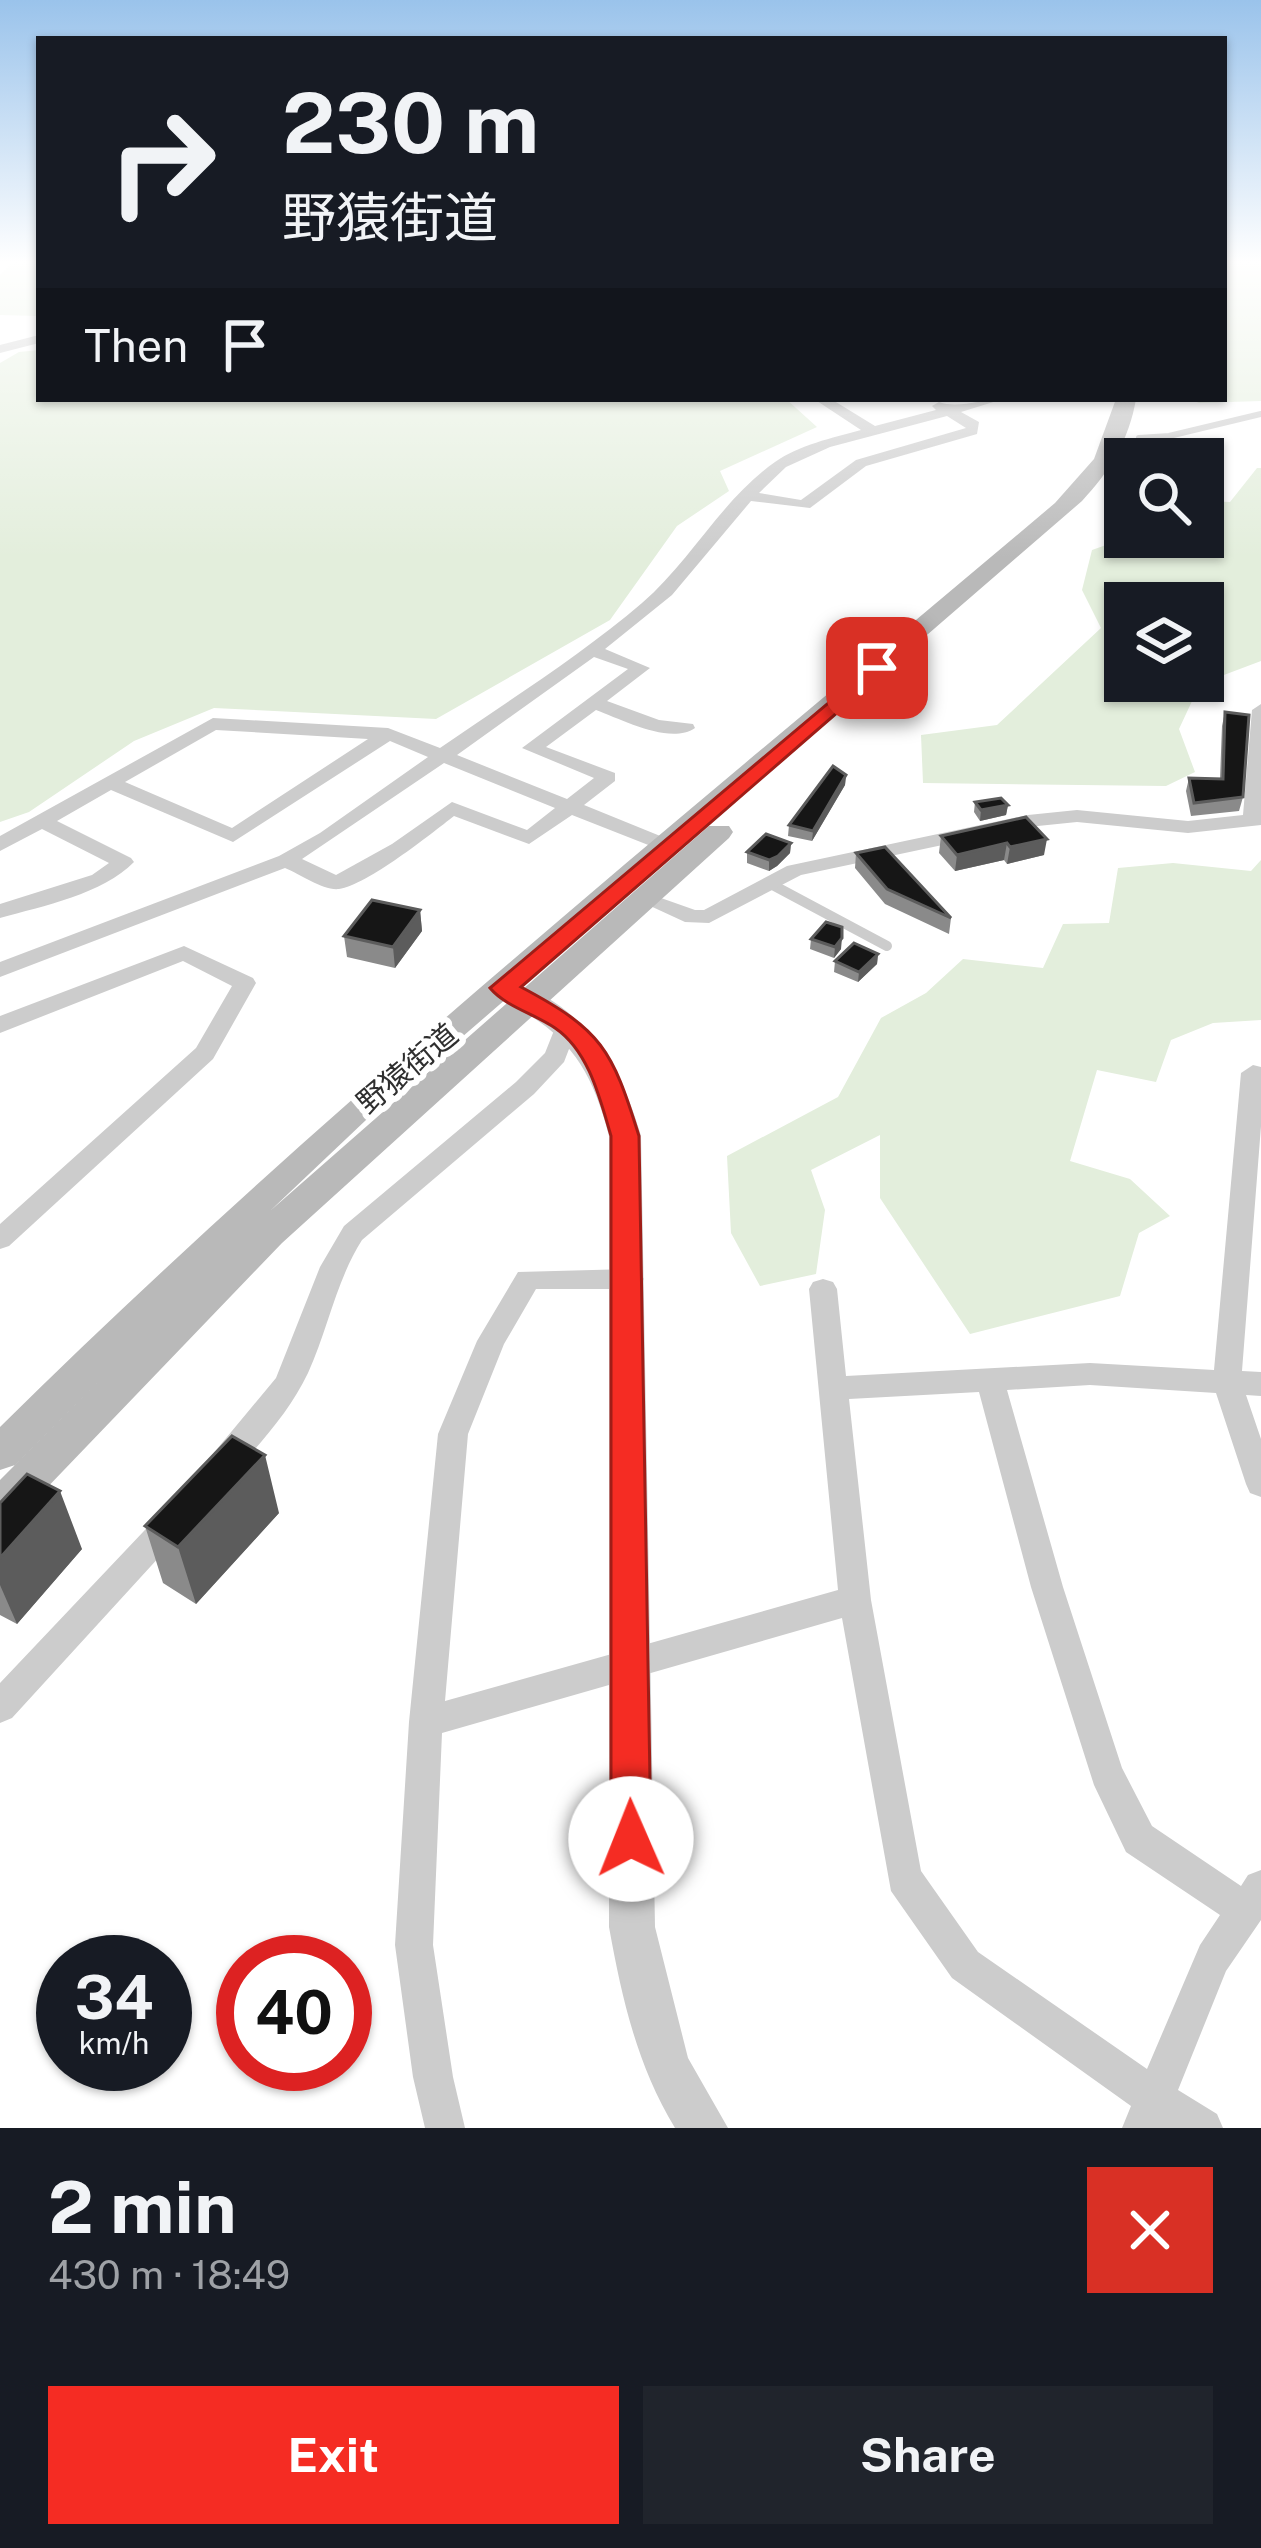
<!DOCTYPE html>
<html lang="en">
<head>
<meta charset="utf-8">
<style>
	:root { --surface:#171b24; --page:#20242c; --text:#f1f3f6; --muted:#9ea1a6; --accent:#f52c23 }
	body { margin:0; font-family:"Public Sans","Noto Sans JP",sans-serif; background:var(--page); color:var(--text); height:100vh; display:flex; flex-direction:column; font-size:45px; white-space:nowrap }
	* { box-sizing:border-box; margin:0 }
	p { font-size:39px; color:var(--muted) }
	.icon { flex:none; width:66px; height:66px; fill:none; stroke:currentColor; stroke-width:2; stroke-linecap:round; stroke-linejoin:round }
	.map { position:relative; height:2128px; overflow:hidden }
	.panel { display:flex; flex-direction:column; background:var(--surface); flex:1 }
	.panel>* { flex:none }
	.guide { position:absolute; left:36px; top:36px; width:1191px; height:366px; border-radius:0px; box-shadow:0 3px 9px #0004; background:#171b24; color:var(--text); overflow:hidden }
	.buttons { position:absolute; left:1104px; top:438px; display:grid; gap:24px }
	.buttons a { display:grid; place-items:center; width:120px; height:120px; border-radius:0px; background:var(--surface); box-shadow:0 3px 9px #0004; font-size:60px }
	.speed { position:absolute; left:36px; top:1935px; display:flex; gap:24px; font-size:60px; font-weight:700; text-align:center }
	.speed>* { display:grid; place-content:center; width:156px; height:156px; border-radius:50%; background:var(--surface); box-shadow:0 3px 9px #0004; line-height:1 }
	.speed small { font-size:30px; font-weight:400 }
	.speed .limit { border:18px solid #d22; background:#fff; color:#111 }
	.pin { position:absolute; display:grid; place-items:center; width:102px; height:102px; color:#fff; margin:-51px; border-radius:24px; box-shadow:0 6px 18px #0006 }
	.me { position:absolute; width:132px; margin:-66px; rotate:359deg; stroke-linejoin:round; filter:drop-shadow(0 0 9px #0008) }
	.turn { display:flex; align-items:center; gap:42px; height:252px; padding:0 48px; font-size:54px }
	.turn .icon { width:156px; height:156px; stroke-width:2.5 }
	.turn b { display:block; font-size:84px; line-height:102px }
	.then { display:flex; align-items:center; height:114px; padding:0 48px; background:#0003; gap:24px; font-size:45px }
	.round { display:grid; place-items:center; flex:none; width:126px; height:126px; border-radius:0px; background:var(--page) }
	.headline { display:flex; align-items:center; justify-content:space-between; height:204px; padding:0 48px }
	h1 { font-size:72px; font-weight:700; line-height:90px }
	.cta { display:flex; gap:24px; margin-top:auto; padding:24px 48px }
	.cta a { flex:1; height:138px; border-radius:0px; background:var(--accent); color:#fff; font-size:48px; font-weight:700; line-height:138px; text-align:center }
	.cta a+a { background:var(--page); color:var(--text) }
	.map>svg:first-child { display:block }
</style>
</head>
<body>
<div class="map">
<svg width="1261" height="2128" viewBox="0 0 1261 2128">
	<rect width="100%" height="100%" fill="#fff"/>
	<path fill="#e3eedc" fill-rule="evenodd" d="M1224,260h37v141l-62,2 -10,-4h35z
		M14,261l25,1v54l-39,-1v-40z
		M39,350v49h747l31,28 -97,44 9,20 -52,35 -67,94 -174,99 -222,-11 -80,33 -105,71 -29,10v-459l19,-11z
		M1257,468h4v193l-61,23 -21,45 16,43 -29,14 -243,-3 -2,-48 76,-10 104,-97 -19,-38 10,-40 31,-11 1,-6 -18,-9 19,-19v32h78v-36l27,1zM1125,603h78v78h-78z
		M1261,860v160l-48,3 -42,17 -15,42 -59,-12 -27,91 60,18 40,37 -31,17 -19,63 -150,38 -90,-136v-63l-69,35 14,40 -9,64 -56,12 -29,-53 -4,-77 111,-59 43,-79 45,-25 37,-34 80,9 20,-44 46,-1 9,-55 55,-5 78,8z"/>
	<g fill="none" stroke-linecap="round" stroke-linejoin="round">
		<path stroke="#ccc" stroke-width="6" d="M1139,438l30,-2 92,-22"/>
		<path stroke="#ccc" stroke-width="10" d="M769,883l118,63"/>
		<path fill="#ccc" fill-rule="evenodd" d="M39,335v8l-39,10v-8z
			M814,399h17l44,27 61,-16 -4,-4 7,-4c19,7 43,-3 64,-3l-42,13 18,10 -2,12 -111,32 -56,42 -59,-7 -79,94 -67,54 45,19 -43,33 52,19 34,4 2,4c-25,17 -72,-8 -99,-18l-50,37 69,26v8l-31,24 91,37 3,4 -3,4h-14l-89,-35 -43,29 -75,-28c-23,18 -87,69 -115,73 -15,2 -39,-15 -54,-21l-285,109v-15l279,-106 41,-23 108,-76 -38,-16 -157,101 -122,-52 -54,31 74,37 3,4c-31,32 -91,44 -134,56v-14l92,-29 17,-12 -67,-34 -42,22v-15l213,-118 175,10 52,20c68,-47 140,-92 202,-145 49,-42 80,-104 133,-141 24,-17 57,-24 86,-32zM947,416l19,12 -110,32 -55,40 -42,-7 27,-26 44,-20zM594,657l34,12 -106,79 72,30 -27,21 -110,-44zM216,730l152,9 -136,89 -107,-46zM444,763l111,45 -28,22 -75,-28 -60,42 -56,31 -34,-16z
			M1261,704v121l-73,8 -111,-11 -49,5 -227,48 -92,48 -24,-1 -52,-24 11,-6 51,18h9l83,-44 241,-51 49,-5 111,11 55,-6 9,-105z
			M184,946l69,32 3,5 -43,76 -204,187 -9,3v-25l196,-176 36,-62 -49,-25 -183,72v-17z
			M567,1015l12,8 -15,39 -30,32 -172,146c-26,41 -34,89 -54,133 -18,38 -46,68 -74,100l-11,4 -11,-4 -4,-9 4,-9 64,-77 44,-111 24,-41 172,-144 29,-29 14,-35z
			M1253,1065l8,2v59l-19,245 19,1v24l-15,-1 15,44v58l-11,-4 -4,-9 -30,-91 -126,-8 -83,5 56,197 59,181 30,58 89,60 7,-11 13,-5v50l-35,51 -48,119 39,24 6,14h-101l9,-22 -179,-128 -61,-87 -49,-273 -400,115 -9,212 20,132 12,51h-40l-12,-51 -18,-132 14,-223 29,-288 39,-93 41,-69 112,-3 10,3 4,7 -4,7 -10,3h-94l-32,55 -36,90 -23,267 393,-111 -29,-301 4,-7 10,-3 10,3 4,7 9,87 244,-13 124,7 27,-297zM979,1392l52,195 63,198 32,67 94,63 -20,30 -53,124 -169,-117 -57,-81 -50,-271 -22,-201z
			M172,1509l11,4 4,9 -4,9 -171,187 -12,5v-40l161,-170z"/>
		<path fill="#ccc" fill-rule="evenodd" d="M506,981c76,20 115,84 135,155l14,791 33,131 40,70h-53c-38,-63 -53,-129 -66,-201v-791c-19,-74 -44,-105 -113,-140l-4,-6z"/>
		<path fill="#b9b9b9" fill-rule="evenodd" d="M1116,399h20c-7,41 -26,72 -54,102l-716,619 -96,91 439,-385h20l4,6 -4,6 -447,405 -267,278 -15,5v-46l238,-239 -223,224 -15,5v-43c333,-329 698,-622 1055,-924l39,-44z"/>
	</g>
	<path fill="#8a8a8a" d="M1225,712l18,85 -4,14 -48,5 -5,-25 3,-13 31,1 2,-53z
		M846,775l-1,10 -33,56 -24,-5 1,-11z
		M975,802l33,3 -2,10 -26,6 -6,-9z
		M1026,817l18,38 -37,9 -3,-4 -49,11 -16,-18 2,-17z
		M791,843l-1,10 -13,13 -8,5 -22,-8v-11z
		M856,853l95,65 -2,16 -64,-30 -30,-36z
		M420,910l2,21 -27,37 -48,-11 -3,-21z
		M811,939l30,10 -7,9 -24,-9z
		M878,954l-1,10 -19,18 -24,-10 1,-11z
		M0,1503l82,46 -65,75 -17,-9z
		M279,1513l-83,91 -33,-21 -18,-57z"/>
	<path fill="#5c5c5c" d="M846,775l-1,10 -33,56 1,-10z
		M1008,805l-2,10 -26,6 1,-11z
		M1047,839l-3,16 -37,9 3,-17z
		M791,843l-1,10 -13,13 -8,5v-11z
		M1007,843l-3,17 -49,11 2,-16z
		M420,910l2,21 -27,37 -2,-21z
		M842,938l-1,11 -7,9 1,-11z
		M878,954l-1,10 -19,18 1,-10z
		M265,1455l14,58 -83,91 -18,-57z
		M60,1491l22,58 -65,75 -17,-39v-27z"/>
	<path fill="#161616" stroke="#5c5c5c" stroke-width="3" d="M1225,712l24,3 -6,82 -49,6 -5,-25 34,1z
		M833,766l13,9 -33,56 -24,-6z
		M1001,798l7,7 -27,5 -6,-8z
		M1026,817l21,22 -37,8 -3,-4 -50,12 -16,-19z
		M766,834l25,9 -13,13 -9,4 -22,-8z
		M885,847l66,71 -64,-29 -31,-36z
		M372,900l48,10 -27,37 -49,-11z
		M826,922l16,5v11l-7,9 -24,-8z
		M854,943l24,11 -19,18 -24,-11z
		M232,1436l33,19 -87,92 -33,-21z
		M27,1474l33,17 -60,67v-55z"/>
	<linearGradient id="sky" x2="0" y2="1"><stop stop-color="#9ac3eb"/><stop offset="0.47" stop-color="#fff"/><stop offset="1" stop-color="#fff" stop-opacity="0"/></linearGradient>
	<rect width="1261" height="558" fill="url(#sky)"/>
	<path fill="#f52c23" stroke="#9f1d17" stroke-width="3" d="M877,662l7,1v9l-363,315c81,43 91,62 118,149l12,703 -6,15 -14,5 -14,-5 -6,-15v-703c-11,-37 -22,-85 -56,-108 -20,-14 -49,-21 -65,-40z"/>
	<g text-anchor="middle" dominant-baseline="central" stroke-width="12" stroke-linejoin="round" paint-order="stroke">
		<g font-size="30" fill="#2f2f2f" stroke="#fff">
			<text transform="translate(407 1068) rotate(-40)">野猿街道</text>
		</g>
	</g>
</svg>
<div class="buttons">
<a><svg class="icon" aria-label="search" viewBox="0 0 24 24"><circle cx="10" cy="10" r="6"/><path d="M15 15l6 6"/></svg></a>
<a><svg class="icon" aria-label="layers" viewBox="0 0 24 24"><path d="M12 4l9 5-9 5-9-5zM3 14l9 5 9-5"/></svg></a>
</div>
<div class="speed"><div>34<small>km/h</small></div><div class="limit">40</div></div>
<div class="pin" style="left:877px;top:668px;background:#d93025"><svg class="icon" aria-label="arrive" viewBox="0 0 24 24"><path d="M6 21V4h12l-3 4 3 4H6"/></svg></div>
<svg class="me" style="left:631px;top:1839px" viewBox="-20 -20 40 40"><circle r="19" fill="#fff"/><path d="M0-13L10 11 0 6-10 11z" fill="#f52c23"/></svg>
<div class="guide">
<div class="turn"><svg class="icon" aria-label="right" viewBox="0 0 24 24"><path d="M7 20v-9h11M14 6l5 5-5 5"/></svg><div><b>230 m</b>野猿街道</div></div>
<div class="then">Then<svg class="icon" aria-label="arrive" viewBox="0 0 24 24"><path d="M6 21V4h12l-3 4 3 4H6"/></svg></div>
</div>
</div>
<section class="panel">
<div class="headline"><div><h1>2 min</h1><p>430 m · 18:49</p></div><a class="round" style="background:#d93025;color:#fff"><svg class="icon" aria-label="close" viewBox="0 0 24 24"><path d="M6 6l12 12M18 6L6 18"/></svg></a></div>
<div class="cta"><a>Exit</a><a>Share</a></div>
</section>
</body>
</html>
